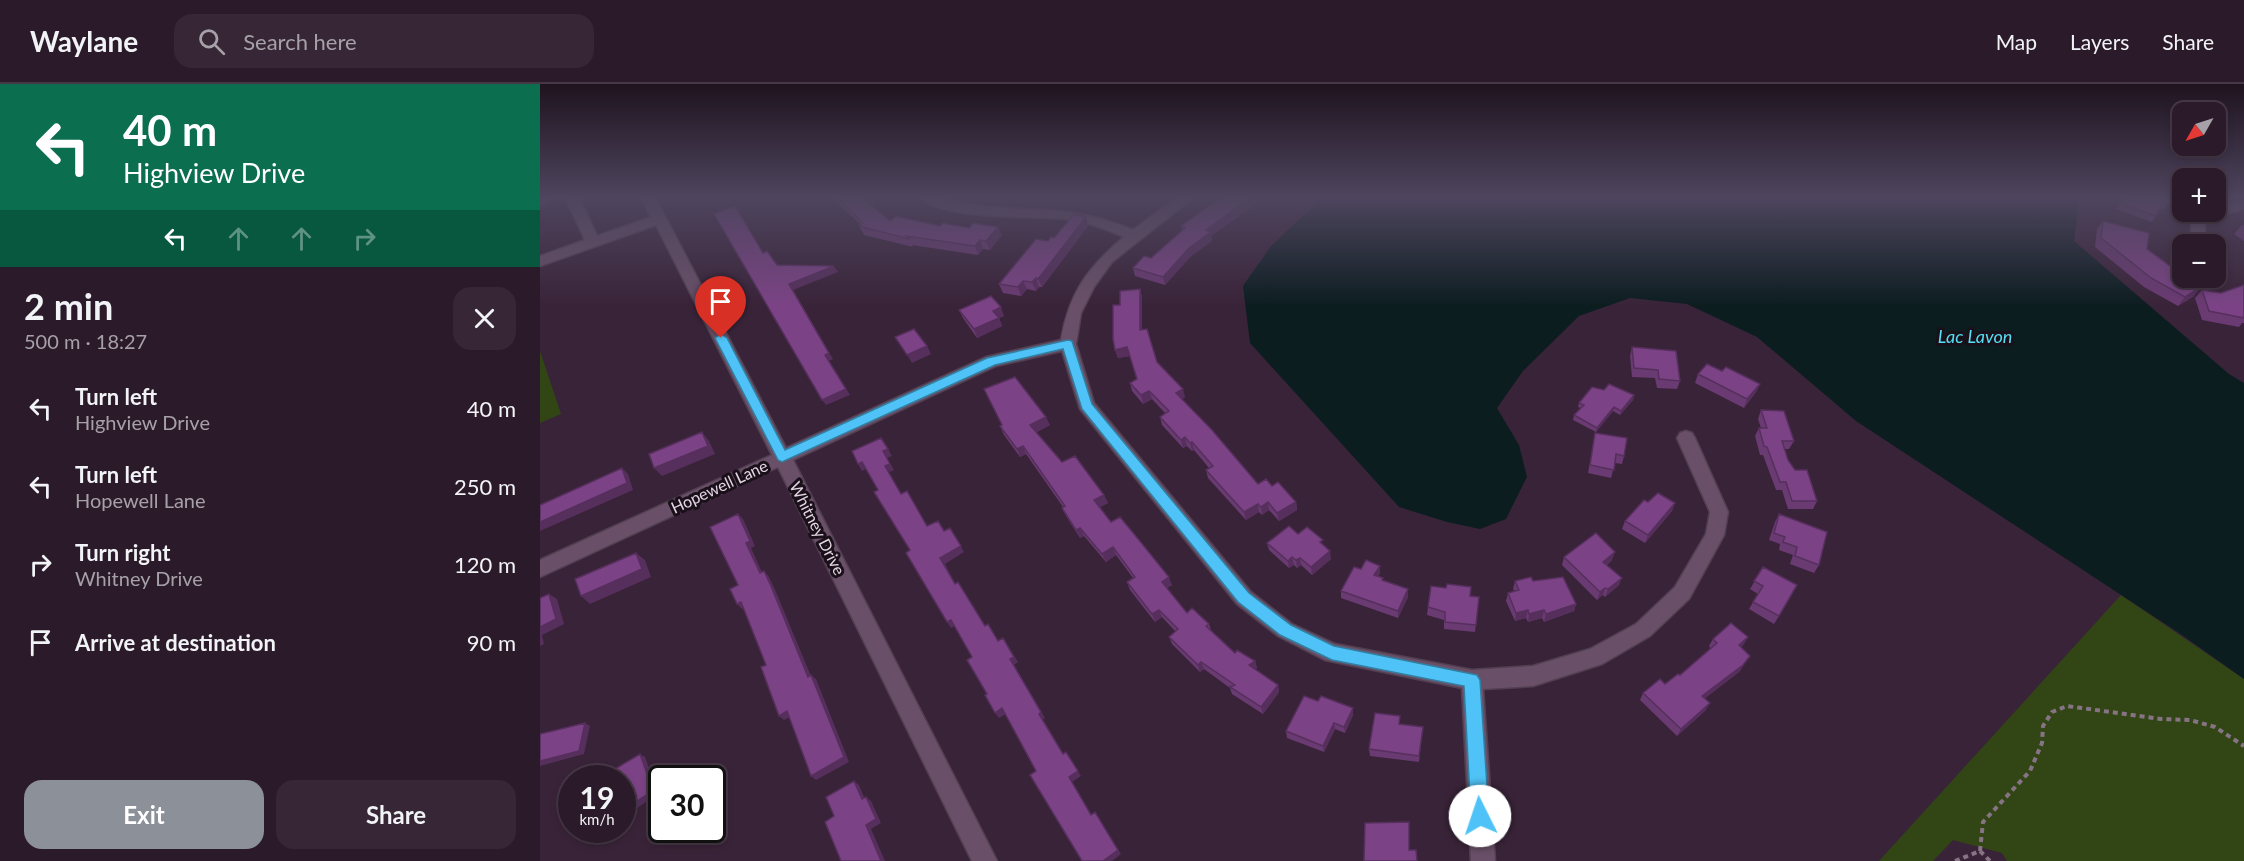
<!DOCTYPE html>
<html lang="en">
<head>
<meta charset="utf-8">
<style>
	:root { --surface:#2b1a2a; --page:#372736; --text:#f1f3f6; --muted:#a6a1a8; --line:#473847; --accent:#8c9099 }
	body { margin:0; font-family:Lato,sans-serif; background:var(--page); color:var(--text); height:100vh; display:flex; flex-direction:column; font-size:22px; white-space:nowrap }
	* { box-sizing:border-box; margin:0 }
	p { font-size:20px; color:var(--muted) }
	.icon { flex:none; width:33px; height:33px; fill:none; stroke:currentColor; stroke-width:2; stroke-linecap:round; stroke-linejoin:round }
	.map { position:relative; flex:1; overflow:hidden }
	.panel { display:flex; flex-direction:column; background:var(--surface); width:540px }
	.panel>* { flex:none }
	.banner { background:#0b6e4f; color:#fff; overflow:hidden }
	.needle { width:39px; rotate:231deg }
	.fabs { position:absolute; left:1632px; top:18px; display:grid; gap:12px }
	.fabs a { display:grid; place-items:center; width:54px; height:54px; border-radius:12px; background:var(--surface); box-shadow:0 3px 9px #0003,0 0 0 2px var(--line); font-size:30px }
	.speed { position:absolute; left:18px; top:681px; display:flex; gap:12px; font-size:30px; font-weight:700; text-align:center }
	.speed>* { display:grid; place-content:center; width:78px; height:78px; border-radius:50%; background:var(--surface); box-shadow:0 3px 9px #0003,0 0 0 2px var(--line); line-height:1 }
	.speed small { font-size:15px; font-weight:400 }
	.speed .limit { border:3px solid #111; border-radius:9px; background:#fff; color:#111 }
	.pin { position:absolute; display:grid; place-items:center; width:51px; height:51px; color:#fff; margin:-62px -26px; border-radius:50% 50% 50% 0; rotate:-45deg; box-shadow:0 0 6px #0007 }
	.pin .icon { rotate:45deg }
	.me { position:absolute; width:66px; margin:-33px; rotate:356deg; stroke-linejoin:round; filter:drop-shadow(0 0 4px #0008) }
	.turn { display:flex; align-items:center; gap:21px; height:126px; padding:0 24px; font-size:27px }
	.turn .icon { width:78px; height:78px; stroke-width:2.5 }
	.turn b { display:block; font-size:42px; line-height:51px }
	.lanes { display:flex; align-items:center; height:57px; padding:0 24px; background:#0003; justify-content:center; gap:30px; direction:ltr }
	.lanes .off { opacity:.35 }
	.round { display:grid; place-items:center; flex:none; width:63px; height:63px; border-radius:18px; background:var(--page) }
	.overview { display:flex; align-items:center; justify-content:space-between; height:102px; padding:0 24px }
	h1 { font-size:36px; font-weight:700; line-height:45px }
	.action { display:flex; gap:12px; margin-top:auto; padding:12px 24px }
	.action a { flex:1; height:69px; border-radius:18px; background:var(--accent); color:#fff; font-size:24px; font-weight:700; line-height:69px; text-align:center }
	.action a+a { background:var(--page); color:var(--text) }
	ul { padding:0; list-style:none }
	li { display:flex; align-items:center; gap:18px; height:78px; padding:0 24px }
	li div { flex:1 }
	li b { display:block; font-size:22px }
	li em { font-style:normal }
	header { display:flex; align-items:center; gap:36px; box-sizing:border-box; height:84px; padding:0 30px; background:var(--surface); border-bottom:2px solid var(--line) }
	header strong { font-size:28px }
	nav { display:flex; gap:33px; margin-inline-start:auto; font-size:21px }
	.search { width:420px; height:54px; background:var(--page); display:flex; align-items:center; gap:15px; box-sizing:border-box; padding:0 21px; border-radius:18px; color:var(--muted); font-size:22px }
	main { display:flex; flex:1; min-height:0 }
	.map>svg:first-child { display:block }
</style>
</head>
<body>
<header>
<strong>Waylane</strong>
<div class="search"><svg class="icon" aria-label="search" viewBox="0 0 24 24"><circle cx="10" cy="10" r="6"/><path d="M15 15l6 6"/></svg>Search here</div>
<nav><a>Map</a><a>Layers</a><a>Share</a></nav>
</header>
<main>
<section class="panel">
<div class="banner">
<div class="turn"><svg class="icon" aria-label="left" viewBox="0 0 24 24"><path d="M17 20v-9H6M10 6l-5 5 5 5"/></svg><div><b>40 m</b>Highview Drive</div></div>
<div class="lanes"><svg class="icon" aria-label="left" viewBox="0 0 24 24"><path d="M17 20v-9H6M10 6l-5 5 5 5"/></svg><svg class="icon off" aria-label="ahead" viewBox="0 0 24 24"><path d="M12 20V5M6 11l6-6 6 6"/></svg><svg class="icon off" aria-label="ahead" viewBox="0 0 24 24"><path d="M12 20V5M6 11l6-6 6 6"/></svg><svg class="icon off" aria-label="right" viewBox="0 0 24 24"><path d="M7 20v-9h11M14 6l5 5-5 5"/></svg></div>
</div>
<div class="overview"><div><h1>2 min</h1><p>500 m · 18:27</p></div><a class="round"><svg class="icon" aria-label="close" viewBox="0 0 24 24"><path d="M6 6l12 12M18 6L6 18"/></svg></a></div>
<ul>
<li><svg class="icon" aria-label="left" viewBox="0 0 24 24"><path d="M17 20v-9H6M10 6l-5 5 5 5"/></svg><div><b>Turn left</b><p>Highview Drive</p></div><em>40 m</em></li>
<li><svg class="icon" aria-label="left" viewBox="0 0 24 24"><path d="M17 20v-9H6M10 6l-5 5 5 5"/></svg><div><b>Turn left</b><p>Hopewell Lane</p></div><em>250 m</em></li>
<li><svg class="icon" aria-label="right" viewBox="0 0 24 24"><path d="M7 20v-9h11M14 6l5 5-5 5"/></svg><div><b>Turn right</b><p>Whitney Drive</p></div><em>120 m</em></li>
<li><svg class="icon" aria-label="arrive" viewBox="0 0 24 24"><path d="M6 21V4h12l-3 4 3 4H6"/></svg><div><b>Arrive at destination</b></div><em>90 m</em></li>
</ul>
<div class="action"><a>Exit</a><a>Share</a></div>
</section>
<div class="map">
<svg width="1704" height="777" viewBox="0 0 1704 777">
	<rect width="100%" height="100%" fill="#392338"/>
	<path fill="#324615" d="M0,267l21,63 -21,9z
		M1581,511l123,84v182h-237l-5,-8 -49,-13 -20,21h-54z"/>
	<path fill="#0c1d20" d="M783,113h756l-5,44 155,133 15,9v296l-65,-46 -323,-212 -99,-84 -70,-33 -57,-6 -51,18 -56,55 -26,37 22,37 8,32 -21,42 -26,10 -33,-7 -48,-15 -149,-164 -7,-57 28,-40z"/>
	<g fill="none" stroke-linecap="round" stroke-linejoin="round">
		<defs>
			<path id="minor" d="M0,113h19l-19,8z
				M25,113h14l18,39 54,-19 -10,-20h14l131,251 200,-91 75,-17c8,-47 27,-73 63,-103 -19,-8 -36,-15 -57,-18 -35,-4 -123,2 -149,-22 22,0 42,7 64,9 59,6 94,0 151,24l45,-33h16l-82,65 -18,25 -13,26 -5,31 18,59 157,189 41,32 43,20 137,26 61,-4 57,-17 46,-25 39,-37 31,-53 4,-22 -33,-74 3,-5 6,-2 6,2 3,5 33,74 -4,23 -35,64 -39,37 -48,28 -69,22 -50,3 12,172h-24l-9,-173 -137,-28 -47,-24 -41,-32 -157,-195 -18,-58 -66,15 -203,94 204,401h-25l-194,-394 -238,110v-17l232,-105 -116,-230 -116,41v-10l45,-16z
				M1704,117v8l-39,11v24h-14v-26c6,-8 16,-6 25,-6v-5z"/>
		</defs>
		<use href="#minor" stroke="#524052" stroke-width="3"/>
		<path stroke="#867485" stroke-width="4" stroke-dasharray="5 4" stroke-linecap="butt" d="M1440,767l10,10
			M1415,777l25,-10 3,-29 47,-51 12,-28 1,-17 9,-14 15,-6 94,13 29,1 25,7 29,19"/>
		<use href="#minor" fill="#695068" fill-rule="evenodd"/>
	</g>
	<path fill="#6a3a72" d="M291,113h41l3,6 -4,2 19,16 50,5 62,9 -12,15 -7,-1 -5,6 -66,-10 1,2 -49,-12 -5,-9 2,-1z
		M684,113h38l-9,9 -42,30 1,5 -21,15 -26,29 -30,-9 -2,-8 18,-10 31,-27 -1,-5z
		M1584,113h51l-12,13 -3,-2 -4,8 -4,6 -36,-13z
		M1563,137l44,28 39,30 8,17 -16,10 -34,-19 -49,-40 2,-18z
		M1704,141v16l-10,-7 7,-8z
		M548,142l-46,61h-3l-3,4 -9,-2 -6,7 -18,-3 -4,-9 49,-43 6,-3z
		M1704,201v38h-2l-3,4 -37,-7 -7,-22 7,-8 19,3z
		M600,205l2,8v33l15,32 28,35 -3,2 76,85 14,2 24,16 1,8 -18,11 -10,-11 -7,5 -3,-3 -13,8 -38,-42 -2,-8 3,-2 -15,-18 -2,1 -5,-5 -4,2 -21,-23 -2,-8 5,-4 -13,-14 -9,5 -11,-13 -2,-8 7,-4 -7,-23 -12,2 -3,-8 5,-45z
		M419,226l45,6 -5,2 3,8 -25,12 -14,-20z
		M1092,263l48,34 -3,8 -20,-1 -2,-10 -23,-1 -2,-21z
		M1182,287l38,13 -4,8 -12,16 -49,-25 3,-9z
		M1064,306l30,5 -1,5 -13,15 -7,-4 -17,21 -23,-12 1,-5 7,-7 -3,-1 1,-4z
		M1221,326l33,31 -5,8h-5l4,11 29,41 -4,8h-25l-6,-19h-6l-13,-35h-3l-5,-19 4,-8h2l-3,-9z
		M510,341l-14,7 26,30 42,33 4,8 -8,4 11,15 61,63 -5,3 20,25 22,11 2,6 24,23 20,8 2,7 -2,1 23,16 1,7 -16,22 -31,-20 -2,-6 -26,-19 -4,3 -28,-28 -3,-7 7,-5 -14,-15 -7,5 -25,-32 -3,-8 6,-4 -17,-23 -10,7 -22,-26 -4,2 -14,-22 -4,-8 1,-1 -37,-53 -6,3 -16,-22 -4,-9z
		M1055,349l29,23 -2,8 -7,-1 -4,15 -23,-5z
		M1108,418l27,1 -3,8 -27,32 -23,-14 3,-8z
		M1239,430l40,51 -5,8 -24,-9 3,-9 -14,-5 1,-6 -11,-4 6,-18z
		M758,450l26,12 7,13 -19,16 -11,-10 -4,3 -3,-3 -5,3 -20,-18 -2,-7z
		M1024,473l48,3 -5,5 12,20 -14,12 -2,-2 -6,5 -35,-35z
		M1223,483l16,49 -5,8 -25,-15 9,-15 -8,-5z
		M821,485l19,4 -2,3 5,2v3l25,16 -10,21 -57,-20v-7z
		M975,497h18l43,23 -2,7 -30,11 -2,-4 -14,4 -2,-4 -11,3 -9,-20 2,-8 7,-1 -2,-3z
		M930,512l9,1 -4,35 -31,-3v-9l-17,-5 1,-8z
		M1173,555l31,5 -3,3 9,9 -11,16 -34,26 1,12 -29,26 -37,-36 3,-7 22,-9 15,-9 31,-26 -2,-3z
		M778,617l35,14 -8,18 -10,-4 -11,23 -37,-14 -1,-7z
		M860,640l23,3 -4,35 -49,-6 -1,-7z"/>
	<path fill="#562f5d" d="M324,113h8l3,6 -8,3 -4,-8z
		M711,113h11l-9,9 -42,30 1,5 -21,15 -26,29 -2,-8 43,-47z
		M546,133l2,9 -46,61 -4,-8z
		M458,143l4,8 -12,15 -4,-9z
		M440,156l3,9 -5,6 -3,-9z
		M294,182l4,6 -45,18 40,69 -4,2 21,34 -24,10 -4,-5 3,-45 -36,-71z
		M496,194l3,9 -3,4 -4,-9z
		M483,197l4,8 -6,7 -3,-9z
		M1661,203l-7,9 -16,10 7,-9z
		M600,205l2,8v42l-2,-9z
		M461,223l3,9 -5,2 3,8 -25,12 -3,-9 19,-18z
		M387,262l4,8 -19,9 -5,-8z
		M587,263l3,9 -12,2 -3,-8z
		M1220,300l-4,8 -12,16 3,-9z
		M643,305l2,8 -7,4 -2,-8z
		M609,307l3,8 -9,5 -2,-9z
		M1094,311l-1,5 -13,15 1,-4z
		M1074,323l-1,4 -17,21 1,-4z
		M506,333l4,8 -16,9 -4,-9z
		M162,348l7,9 6,13 -53,22 -8,-8z
		M645,353l2,9 -4,2 -2,-8z
		M652,358l2,8 -2,1 -2,-8z
		M483,362l3,8 -6,3 -3,-8z
		M348,365l4,7 -5,2 7,12 -4,2 -5,-6 -2,-15z
		M322,378l5,6 -5,3 -4,-7z
		M82,384l6,6 5,16 -93,41v-9z
		M564,411l4,8 -10,5 -4,-8z
		M728,418l1,8 -7,5 -1,-8z
		M756,418l1,8 -18,11 -2,-8z
		M1135,419l-3,8 -27,32 3,-8z
		M718,420l1,8 -13,8 -2,-8z
		M198,430l5,5 12,27 -4,2 14,31 -5,-6 -14,-30z
		M410,444l14,24 -19,12 14,26 -19,-32z
		M540,444l4,8 -4,2 -4,-8z
		M573,463l3,8 -10,7 -4,-8z
		M790,467l1,8 -19,16 -1,-8z
		M1075,468l-3,8 -11,9 2,-7z
		M96,469l9,7 6,17 -61,27 -9,-8z
		M752,473l2,8 -5,3 -1,-7z
		M760,474l1,7 -4,3 -1,-8z
		M840,482v7l-5,10 -1,-8z
		M224,487l5,6 7,15 37,89 -5,-4z
		M629,493l3,8 -8,4 -2,-7z
		M1082,494l-3,7 -14,12 3,-8z
		M1065,504l-2,7 -6,5 3,-8z
		M868,505v8l-10,21v-7z
		M9,510l8,5 7,25 -22,11 2,9 -4,2v-19z
		M201,518l5,5 -4,2 -5,-5z
		M1036,520l-2,7 -30,11 2,-8z
		M619,526l3,7 -7,5 -3,-8z
		M988,526l-2,8 -11,3 1,-8z
		M1004,526l-2,8 -14,4 1,-8z
		M411,536l4,6 -4,2 -4,-6z
		M1208,553l-4,7 -9,8 4,-7z
		M463,554l15,24 -4,3 31,53 -3,2 -32,-61z
		M1210,572l-11,16 -40,31 3,-7z
		M715,577l2,7 -6,4 -2,-7z
		M661,578l3,7 -4,3 -2,-7z
		M271,591l5,4 33,83 -33,18 -5,-4z
		M738,601l1,7 -16,22 -2,-7z
		M1170,619l-4,7 -29,26 4,-7z
		M462,624l4,6 -7,4 -4,-5z
		M813,624v7l-8,18 -1,-6z
		M247,627l5,5 -8,4 -5,-4z
		M45,639l5,3 -6,28 -44,12v-5z
		M794,639l1,6 -11,23 -1,-6z
		M526,668l15,24 -9,6 -3,-5z
		M100,670l5,3 13,37 -36,24v-7z
		M314,697l5,4 8,19 -5,-5z
		M326,713l5,4 10,22 -10,6 14,32h-4l-15,-36z
		M555,728l26,42 -9,7h-9z"/>
	<path fill="#7b4385" stroke="#562f5d" stroke-width="1.5" d="M296,113h28l-1,1 27,23 6,-5 44,10 3,-3 26,5 4,-5 25,4 -12,14 -6,-1 -5,6 -69,-10 3,3 -50,-13 4,-3z
		M684,113h27l-45,33 5,2 -22,16 -26,29 -30,-9 11,-12 7,2 34,-30 -4,-2 36,-26 2,1z
		M1584,113h50l-6,7 -5,-2 -7,14 -35,-13z
		M195,122l28,47 4,-2 10,14 57,1 -45,18 40,69 -4,2 21,34 -24,11 -108,-186z
		M534,130l12,3 -48,62 -2,-1 -4,4 -9,-1 -5,6 -19,-3 37,-45 12,2 3,-4 3,1z
		M1563,137l46,12 -2,16 26,19 9,5v5h5l-2,1 16,8 -16,10 -34,-19 -50,-40z
		M1704,201v33l-35,-7 -7,-21 19,3z
		M600,205v41l7,-1 10,33 26,27 -7,4 36,37 46,54 8,-5 6,7 6,-4 18,20 -19,11 -9,-11 -7,5 -3,-3 -14,8 -38,-42 7,-4 -21,-24 -2,1 -5,-6 -4,3 -21,-23 9,-6 -20,-20 -8,4 -11,-12 7,-4 -10,-32 -12,3 -2,-11v-34h7v-14z
		M451,212l10,11 -8,4 6,7 -25,11 -15,-19z
		M374,245l13,17 -20,9 -12,-18z
		M1092,263l44,4 4,30 -21,-2 -1,-9 -24,-2z
		M1167,280l15,7 4,-4 34,17 -13,15 -49,-25z
		M475,293l31,40 -16,8 32,37 13,-6 29,39 -10,5 17,22 9,-5 19,23 30,37 -7,5 25,31 5,-5 17,16 -3,2 29,27 2,-3 18,11 -6,4 29,20 -17,22 -31,-20 5,-2 -34,-23 -3,3 -29,-28 9,-8 -19,-19 -7,4 -25,-32 8,-5 -22,-30 -11,7 -22,-26 -4,2 -14,-22 3,-2 -42,-60 -6,3 -17,-23 2,-1 -18,-36z
		M1069,300l25,11 -13,16 -7,-4 -17,21 -23,-13 10,-10 -5,-2 13,-16 12,3z
		M1221,326l23,1 10,30h-12l6,19 7,10h12l10,31h-25l-6,-19h-6l-13,-35 -3,-1 -5,-18h8z
		M162,348l6,14 -54,22 -5,-14z
		M1055,349l32,5 -3,18 -8,-2 -2,16 -24,-5z
		M341,354l7,11 -5,2 7,13 -5,2 16,28 6,-3 20,35 11,-5 6,10 6,-3 11,18 -21,12 15,26 3,-2 27,44 3,-2 10,17 5,-3 11,19 -4,2 31,53 -2,2 24,40 3,-2 12,19 -9,6 22,38 4,-3 23,38 -15,11h-21l-52,-86 6,-4 -34,-63 -7,5 -10,-18 2,-1 -20,-34 5,-3 -21,-37 -4,2 -41,-69 4,-3 -36,-58 4,-2 -16,-28 -4,2 -6,-13z
		M82,384l5,15 -87,39v-17z
		M1118,409l17,10 -27,32 -23,-14 19,-21 4,2z
		M198,430l12,27 -4,2 14,30 4,-2 7,15 37,91 3,-2 33,82 -33,19 -24,-65 -8,5 -18,-49 5,-2 -25,-63 -4,2 -7,-15 8,-4 -28,-58z
		M1239,430l48,18 -8,33 -24,-9 2,-9 -14,-5 2,-5 -11,-4z
		M749,442l9,8 9,-7 16,13 -3,2 10,9 -19,16 -11,-9 -4,2 -4,-3 -4,4 -21,-18z
		M1056,449l19,19 -12,10 19,16 -14,11 -3,-1 -5,4 -36,-35z
		M96,469l6,16 -61,27 -6,-17z
		M826,476l14,6 -6,9 9,3 -1,2 26,9 -10,22 -57,-20 13,-24 7,2z
		M1223,483l34,18 -18,31 -26,-14 10,-16 -9,-5z
		M991,493l2,4 30,-4 13,27 -30,10 -2,-4 -15,4 -1,-4 -12,3 -8,-20 11,-3 -4,-9z
		M907,500l24,3 -1,9 9,1 -3,28 -31,-3v-10l-17,-5 3,-21 15,2z
		M9,510l7,25 -16,8v-29z
		M1191,539l17,14 -9,8 11,11 -7,9 -41,31 8,7 -29,26 -38,-36 17,-14 5,5 13,-10 2,1 37,-32 -4,-4z
		M764,612l14,5 3,-5 32,12 -9,19 -10,-4 -11,23 -37,-15z
		M835,629l25,3 -1,8 24,3 -4,29 -50,-7z
		M45,639l-6,28 -39,10v-27z
		M100,670l13,37 -31,20v-33h-22z
		M314,697l8,18 4,-2 10,22 -10,6 15,36h-40l-16,-39 9,-6 -8,-19z
		M869,738v28h7l1,11h-53l1,-38z"/>
	<linearGradient id="sky" x2="0" y2="1"><stop stop-color="#1f131f"/><stop offset="0.51" stop-color="#4e455e"/><stop offset="1" stop-color="#4e455e" stop-opacity="0"/></linearGradient>
	<rect width="1704" height="222" fill="url(#sky)"/>
	<path fill="#4fc3f7" stroke="#337fa1" stroke-width="1.5" d="M181,250l6,4 58,112 202,-92 81,-18 4,1 20,63 157,189 42,32 43,21 143,29 3,5 9,136 -3,6 -6,3 -6,-3 -3,-6 -7,-130 -132,-26 -52,-25 -42,-33 -156,-193 -19,-60 -68,16 -213,97 -4,-2 -63,-122z"/>
	<g text-anchor="middle" dominant-baseline="central" stroke-width="6" stroke-linejoin="round" paint-order="stroke">
		<g font-size="16" fill="#e4d6e3" stroke="#1a101a">
			<text transform="translate(179 402) rotate(-25)">Hopewell Lane</text>
			<text transform="translate(278 444) rotate(63)">Whitney Drive</text>
		</g>
		<g font-size="18" font-style="italic" fill="#55dff4" stroke="#1a101a">
			<text x="1435" y="252">Lac Lavon</text>
		</g>
	</g>
</svg>
<div class="fabs">
<a><svg class="needle" viewBox="-14 -14 28 28"><path d="M0-13l5 13h-10z" fill="#e53935"/><path d="M0 13l5-13h-10z" fill="#a6a1a8"/></svg></a>
<a>+</a>
<a>−</a>
</div>
<div class="speed"><div>19<small>km/h</small></div><div class="limit">30</div></div>
<div class="pin" style="left:181px;top:254px;background:#d93025"><svg class="icon" aria-label="arrive" viewBox="0 0 24 24"><path d="M6 21V4h12l-3 4 3 4H6"/></svg></div>
<svg class="me" style="left:940px;top:732px" viewBox="-20 -20 40 40"><circle r="19" fill="#fff"/><path d="M0-13L10 11 0 6-10 11z" fill="#4fc3f7"/></svg>
</div>
</main>
</body>
</html>
